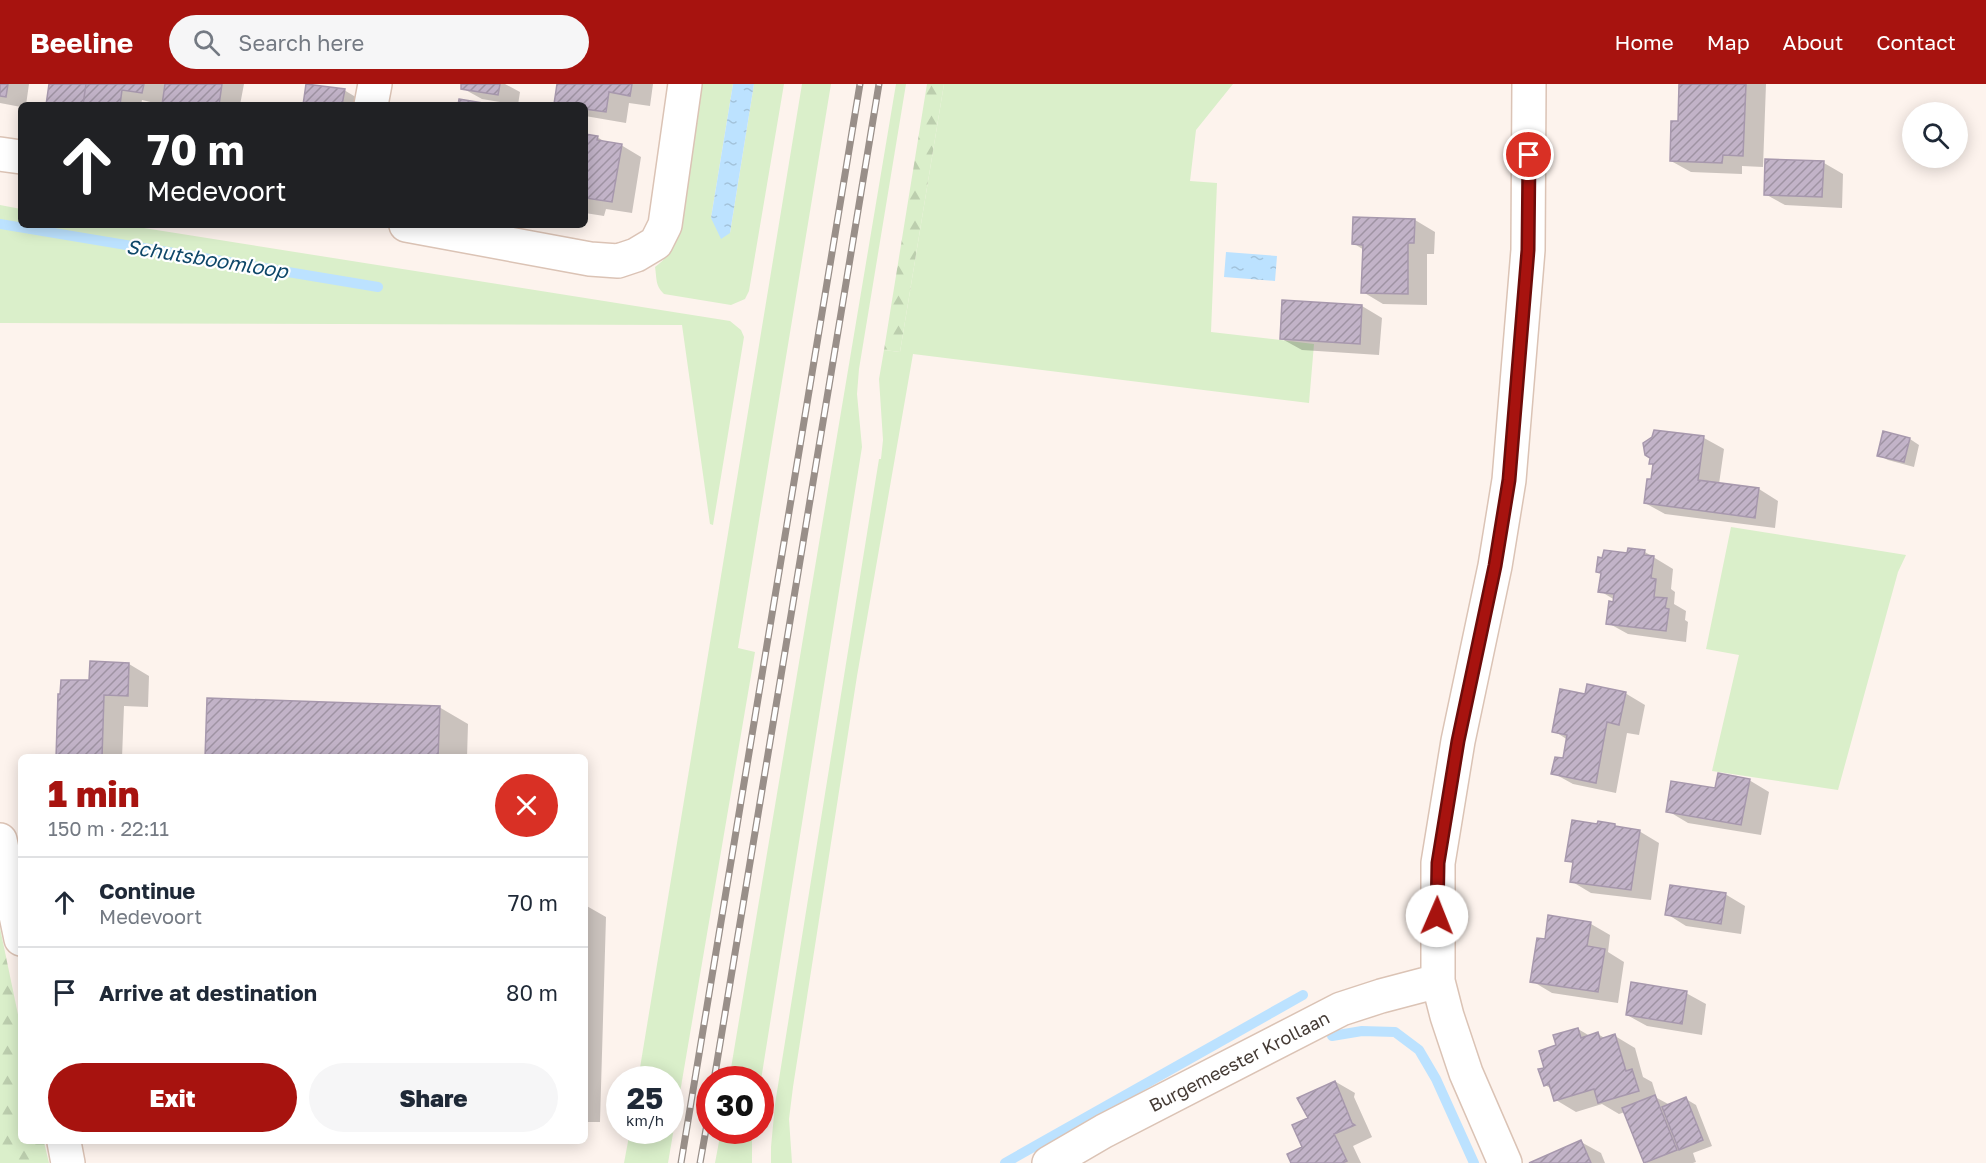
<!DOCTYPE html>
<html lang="en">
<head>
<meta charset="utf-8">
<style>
	:root { --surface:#fff; --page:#f6f6f7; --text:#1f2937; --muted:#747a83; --line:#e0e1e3; --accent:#a7130f }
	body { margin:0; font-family:"Golos Text",sans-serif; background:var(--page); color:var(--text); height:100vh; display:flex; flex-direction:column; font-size:22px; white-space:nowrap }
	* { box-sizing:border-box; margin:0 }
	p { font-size:20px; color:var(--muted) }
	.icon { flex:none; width:33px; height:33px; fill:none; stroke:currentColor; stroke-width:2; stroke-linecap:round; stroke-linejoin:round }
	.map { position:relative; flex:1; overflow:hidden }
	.details { position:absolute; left:18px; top:670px; width:570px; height:390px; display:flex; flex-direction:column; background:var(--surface); border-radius:9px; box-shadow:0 3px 15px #0003 }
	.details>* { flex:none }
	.top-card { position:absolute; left:18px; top:18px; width:570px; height:126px; border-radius:9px; box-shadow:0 3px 15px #0003; background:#202124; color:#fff; overflow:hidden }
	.tools { position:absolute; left:1902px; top:18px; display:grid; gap:12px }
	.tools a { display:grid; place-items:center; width:66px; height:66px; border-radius:50%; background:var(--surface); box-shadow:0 3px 15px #0003; font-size:30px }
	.speed { position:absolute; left:606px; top:982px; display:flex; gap:12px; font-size:30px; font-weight:700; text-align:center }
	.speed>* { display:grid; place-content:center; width:78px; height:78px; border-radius:50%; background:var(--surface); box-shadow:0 3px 15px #0003; line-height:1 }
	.speed small { font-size:15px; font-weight:400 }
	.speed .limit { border:9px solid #d22; background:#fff; color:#111 }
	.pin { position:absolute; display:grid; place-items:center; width:51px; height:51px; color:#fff; margin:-26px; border:3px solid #fff; border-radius:50%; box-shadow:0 2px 6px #0007 }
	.me { position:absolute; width:66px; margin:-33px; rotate:1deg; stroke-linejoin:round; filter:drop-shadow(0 0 4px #0008) }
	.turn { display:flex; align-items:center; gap:21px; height:126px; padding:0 30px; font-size:27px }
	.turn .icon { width:78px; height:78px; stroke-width:2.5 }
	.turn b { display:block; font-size:42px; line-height:51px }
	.round { display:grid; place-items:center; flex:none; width:63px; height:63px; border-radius:32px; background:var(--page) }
	.overview { display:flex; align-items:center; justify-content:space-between; height:102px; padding:0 30px }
	h1 { font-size:36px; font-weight:800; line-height:45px; color:var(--accent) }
	.primary-button { display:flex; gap:12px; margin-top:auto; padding:12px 30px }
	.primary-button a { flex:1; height:69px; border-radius:36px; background:var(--accent); color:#fff; font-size:24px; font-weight:800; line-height:69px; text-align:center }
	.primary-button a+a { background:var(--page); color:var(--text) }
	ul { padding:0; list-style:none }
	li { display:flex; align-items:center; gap:18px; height:90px; padding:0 30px; border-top:2px solid var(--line) }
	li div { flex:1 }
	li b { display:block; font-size:22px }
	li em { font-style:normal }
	header { display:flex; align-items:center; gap:36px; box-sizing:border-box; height:84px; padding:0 30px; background:var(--accent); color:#fff }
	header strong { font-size:28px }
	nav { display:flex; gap:33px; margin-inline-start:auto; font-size:21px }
	.search { width:420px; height:54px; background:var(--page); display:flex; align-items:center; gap:15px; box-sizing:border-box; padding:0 21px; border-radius:33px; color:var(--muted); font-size:22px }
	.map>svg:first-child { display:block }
</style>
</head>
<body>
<header>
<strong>Beeline</strong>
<div class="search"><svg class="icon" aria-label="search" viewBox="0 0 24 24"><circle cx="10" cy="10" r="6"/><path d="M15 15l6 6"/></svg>Search here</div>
<nav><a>Home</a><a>Map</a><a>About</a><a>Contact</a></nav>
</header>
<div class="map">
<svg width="1986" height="1079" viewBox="0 0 1986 1079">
	<defs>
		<pattern id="forest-firs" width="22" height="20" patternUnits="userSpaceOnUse" patternTransform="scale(1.5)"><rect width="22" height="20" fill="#daefca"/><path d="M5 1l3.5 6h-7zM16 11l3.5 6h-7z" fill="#bcceae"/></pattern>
		<pattern id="water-ripples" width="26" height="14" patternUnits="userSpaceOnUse" patternTransform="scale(1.5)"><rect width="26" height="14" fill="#bce2ff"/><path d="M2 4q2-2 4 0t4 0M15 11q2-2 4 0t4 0" fill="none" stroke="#a3c3db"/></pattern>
		<pattern id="building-hatch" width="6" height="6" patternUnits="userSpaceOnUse" patternTransform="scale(1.5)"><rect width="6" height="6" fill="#c2b3c8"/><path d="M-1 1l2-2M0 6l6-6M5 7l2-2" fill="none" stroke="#9f93a3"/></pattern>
	</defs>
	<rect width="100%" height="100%" fill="#fdf3ed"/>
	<path fill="#daefca" d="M702,0h31l-22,134 19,15 24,-149h30l-35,207 -4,8 -14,6 -67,-11c-9,-9 -7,-15 -9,-27 11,-8 18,-18 22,-31z
		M802,0h29l-93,564 17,4 -87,511h-44l6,-32h40v-51h-32z
		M896,0h10l-47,285 -2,25 5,53 -101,633h-32z
		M944,0h289l-37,46 -6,51 27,2 -6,149 103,12 -5,59 -396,-49 -56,322 -64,411 -4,32 3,44h-21v-16l4,-43 104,-645h2l2,-19 -4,-61 5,-29 16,2z
		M0,121l21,4v16h104l605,96 11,9 3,7 -31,188 -3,-1 -28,-199 -682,-2z
		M1731,443l175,28 -8,17 -60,218 -126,-19 27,-116 -33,-6z
		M721,1047h31v32h-37z"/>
	<path fill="url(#forest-firs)" d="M927,0h17l-44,268 -16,-2z
		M0,844l21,101v113h23l5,21h-49z"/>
	<path fill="url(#water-ripples)" d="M733,0h21l-24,149 -9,6 -10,-21z
		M1226,168l51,4 -2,25 -51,-4z"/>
	<path fill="#0003" d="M0,0h29l-3,21h-5v2l-21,-4z
		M49,0h195l-4,21h-77l-21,-5 -1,5h-93z
		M308,0l36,6 20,12v3h-60z
		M463,0h42l15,8 -2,13 -36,-6 -20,-11z
		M559,0h94l-3,22 -21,-3 -3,20 -41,-7v-11h-26l-3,-2z
		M1712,0h54l-3,83 -21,-1v8l-51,-2 -20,-11 9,-38z
		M597,53l10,6 14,2 20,12 -9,56 -26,-4 -2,7 -19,-3v-74z
		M1824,79l19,11 -1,34 -57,-3 -20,-11z
		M1415,136l20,12 -1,22h-7v51l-44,-1 -20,-12 1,-42 -11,-7z
		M1362,222l20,12 -3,37 -77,-5 -20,-11z
		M1884,349l26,6 9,6 -5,22 -26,-7 -10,-5z
		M1704,354l20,11 -5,35 40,5 19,12 -3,27 -110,-14 -20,-11 10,-38 -4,-2z
		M1629,466l16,2 28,17 -2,20 4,3 -1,12 12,7 -1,9 3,2 -2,20 -58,-8 -20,-11 7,-23 -15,-9 2,-17 -4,-2 31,-17z
		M129,580l20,12 -1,31 -24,-1 -2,52h-65l34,-76z
		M1625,609l20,12 -6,30 -12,-2 -11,60 -43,-9 -20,-11 11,-13 4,-20 -14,-9 32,-35z
		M439,623l29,17 -1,34h-260z
		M1749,696l20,12 -8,43 -73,-12 -20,-12 48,-21z
		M1599,741h15l7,4 18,2 20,12 -8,57 -60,-7 -20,-12 3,-17 -7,-4z
		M1725,810l20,12 -4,28 -55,-8 -19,-12z
		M585,821l21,12 -6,205h-15z
		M1591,840l19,11 -2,17 16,10 -6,41 -66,-10 -20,-12z
		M1686,909l20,11 -4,31 -55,-9 -20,-11z
		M1578,945l12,7 8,-2 8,5 9,-3 20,12 8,29 9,5 5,16 13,7 16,-6 10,6 16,41 -19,7 3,9 -3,1h-46l-22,-51 -6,2 -17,-10 -26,8 -20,-12 -4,-11 -7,-4 1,-17 12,-22z
		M1336,998l19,11 -1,4 18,40 -19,9 8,17h-69l12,-15 6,-29 -9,-21z
		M1581,1058l20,11 4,10h-73z"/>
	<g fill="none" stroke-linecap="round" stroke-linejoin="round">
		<path stroke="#bce2ff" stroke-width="10" d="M0,140l378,63
			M1332,952l30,-5 33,1 24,18 17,29 38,84
			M1005,1079l298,-168"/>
	</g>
	<path fill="url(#building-hatch)" stroke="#a798ad" stroke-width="1.5" d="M0,0h8l-2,13 -6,-1z
		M49,0h37l-3,21h-37z
		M86,0h58l-2,9 -20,-3 -2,15h-37z
		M165,0h57l-3,21h-57z
		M306,0l39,5 -3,16h-39z
		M461,0h39l-2,11 -37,-6z
		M557,0h75l-2,12 -21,-4 -3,20 -21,-3v-4l-31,-1z
		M1679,0h67l-3,72 -20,-1 -1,8 -52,-2 1,-40h7z
		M459,15l36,6h-37z
		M585,50l13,2 -1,4 25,4 -10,58 -26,-4 -1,6z
		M1765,75l59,2 -2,36 -58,-2z
		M1353,133l62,2 -1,24h-6v51l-47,-1 2,-48 -11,-1z
		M1282,216l80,5 -2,39 -80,-5z
		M1654,346l50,6 -6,44 61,8 -4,30 -111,-15 3,-24h4l2,-15h-4l1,-6 -5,-3 -2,-12 9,-6z
		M1883,347l27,7 -6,24 -27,-6z
		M1628,464l17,2 -1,5 10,1 -3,22 5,1 -2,18 13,1 -2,10 4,1 -3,22 -60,-7 3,-23 4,1 1,-8 -16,-2 3,-19 -5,-1 2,-15 4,1 2,-8 23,3z
		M90,577l39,2 -1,33 -24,-1 -2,63h-46l2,-64h2l1,-14h28z
		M1587,600l39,8 -7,33 -12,-3 -11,61 -45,-9 4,-17 8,1 4,-23 -15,-3 8,-43 25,5z
		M207,614l233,8 -2,52h-233z
		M1718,689l32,6 -9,46 -75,-13 5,-31 44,7z
		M1572,736l25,4 1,-3 17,3v2l25,4 -9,60 -61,-8 3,-20 -8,-1z
		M1670,801l56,8 -5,31 -56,-9z
		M1548,831l43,7 -4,24 18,3 -7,43 -68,-10 7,-44 8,1z
		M1631,898l56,9 -5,33 -56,-9z
		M1578,944l3,10 17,-6 2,7 15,-5 11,37 6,-2 7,22 -41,12 -4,-14 -40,12 -5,-17 -5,2 -6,-17 6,-1 -5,-17 17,-6 -3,-10z
		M1335,997l17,42 3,2 -21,9 13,27 -5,2h-51l-4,-9 15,-7 -10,-22 16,-7 -11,-20z
		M1655,1011l22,55 -33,13 -22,-55z
		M1686,1013l17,43 -24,10 -17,-43z
		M1581,1056l10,23h-62z"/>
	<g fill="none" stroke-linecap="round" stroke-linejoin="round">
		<defs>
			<path id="minor" d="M371,21l4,-21
				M0,70l21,3
				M406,141l184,34 28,2 18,-6 20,-12 9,-18 20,-141
				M0,756l21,99
				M64,1058l4,21
				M1049,1079l55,-32 237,-122 40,-13 57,-15
				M1505,1079l-39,-90 -19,-57 -9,-35v-118l20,-122 37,-175 14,-86 19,-230 1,-166"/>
		</defs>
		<use href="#minor" stroke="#dbc3b5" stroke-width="36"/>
		<use href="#minor" stroke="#fff" stroke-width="33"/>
		<defs>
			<path id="rail" d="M714,996l165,-996
				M681,1079l179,-1079
				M700,1079l10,-56"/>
		</defs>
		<use href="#rail" stroke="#998f89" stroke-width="7"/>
		<use href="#rail" stroke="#fff" stroke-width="4.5" stroke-dasharray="14" stroke-linecap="butt"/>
	</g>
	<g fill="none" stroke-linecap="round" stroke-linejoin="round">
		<defs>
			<path id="route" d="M1437,832l1,-53 20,-122 37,-175 14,-86 19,-230 1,-95"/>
		</defs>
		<use href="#route" stroke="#6d0c0a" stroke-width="15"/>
		<use href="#route" stroke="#a7130f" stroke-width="10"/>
	</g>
	<g text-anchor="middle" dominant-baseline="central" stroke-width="4.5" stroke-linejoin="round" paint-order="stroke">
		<g font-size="18" fill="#443a34" stroke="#fff">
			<text transform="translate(1239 977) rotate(-27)">Burgemeester Krollaan</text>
		</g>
		<g font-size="20" font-style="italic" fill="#0e4769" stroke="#fff">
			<text transform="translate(207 174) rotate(9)">Schutsboomloop</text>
		</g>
	</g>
</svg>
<div class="tools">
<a><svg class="icon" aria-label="search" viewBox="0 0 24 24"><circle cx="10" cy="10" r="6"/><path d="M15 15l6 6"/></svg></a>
</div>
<div class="speed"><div>25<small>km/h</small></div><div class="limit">30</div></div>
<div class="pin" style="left:1529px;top:71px;background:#d93025"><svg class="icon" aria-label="arrive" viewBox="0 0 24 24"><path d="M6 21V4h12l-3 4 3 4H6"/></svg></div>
<svg class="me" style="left:1437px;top:832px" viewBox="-20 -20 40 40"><circle r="19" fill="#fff"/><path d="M0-13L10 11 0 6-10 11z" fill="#a7130f"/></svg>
<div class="top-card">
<div class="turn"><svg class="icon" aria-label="ahead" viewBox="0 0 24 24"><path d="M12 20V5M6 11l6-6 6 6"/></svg><div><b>70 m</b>Medevoort</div></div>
</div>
<section class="details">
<div class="overview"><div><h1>1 min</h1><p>150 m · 22:11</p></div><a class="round" style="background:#d93025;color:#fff"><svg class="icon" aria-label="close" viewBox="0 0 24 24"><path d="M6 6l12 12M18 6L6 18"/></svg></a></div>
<ul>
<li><svg class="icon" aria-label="ahead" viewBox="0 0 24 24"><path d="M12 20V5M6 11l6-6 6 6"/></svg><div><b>Continue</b><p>Medevoort</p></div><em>70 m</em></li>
<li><svg class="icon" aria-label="arrive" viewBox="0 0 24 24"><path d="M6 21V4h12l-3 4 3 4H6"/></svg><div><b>Arrive at destination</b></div><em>80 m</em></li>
</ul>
<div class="primary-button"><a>Exit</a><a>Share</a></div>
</section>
</div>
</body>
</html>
